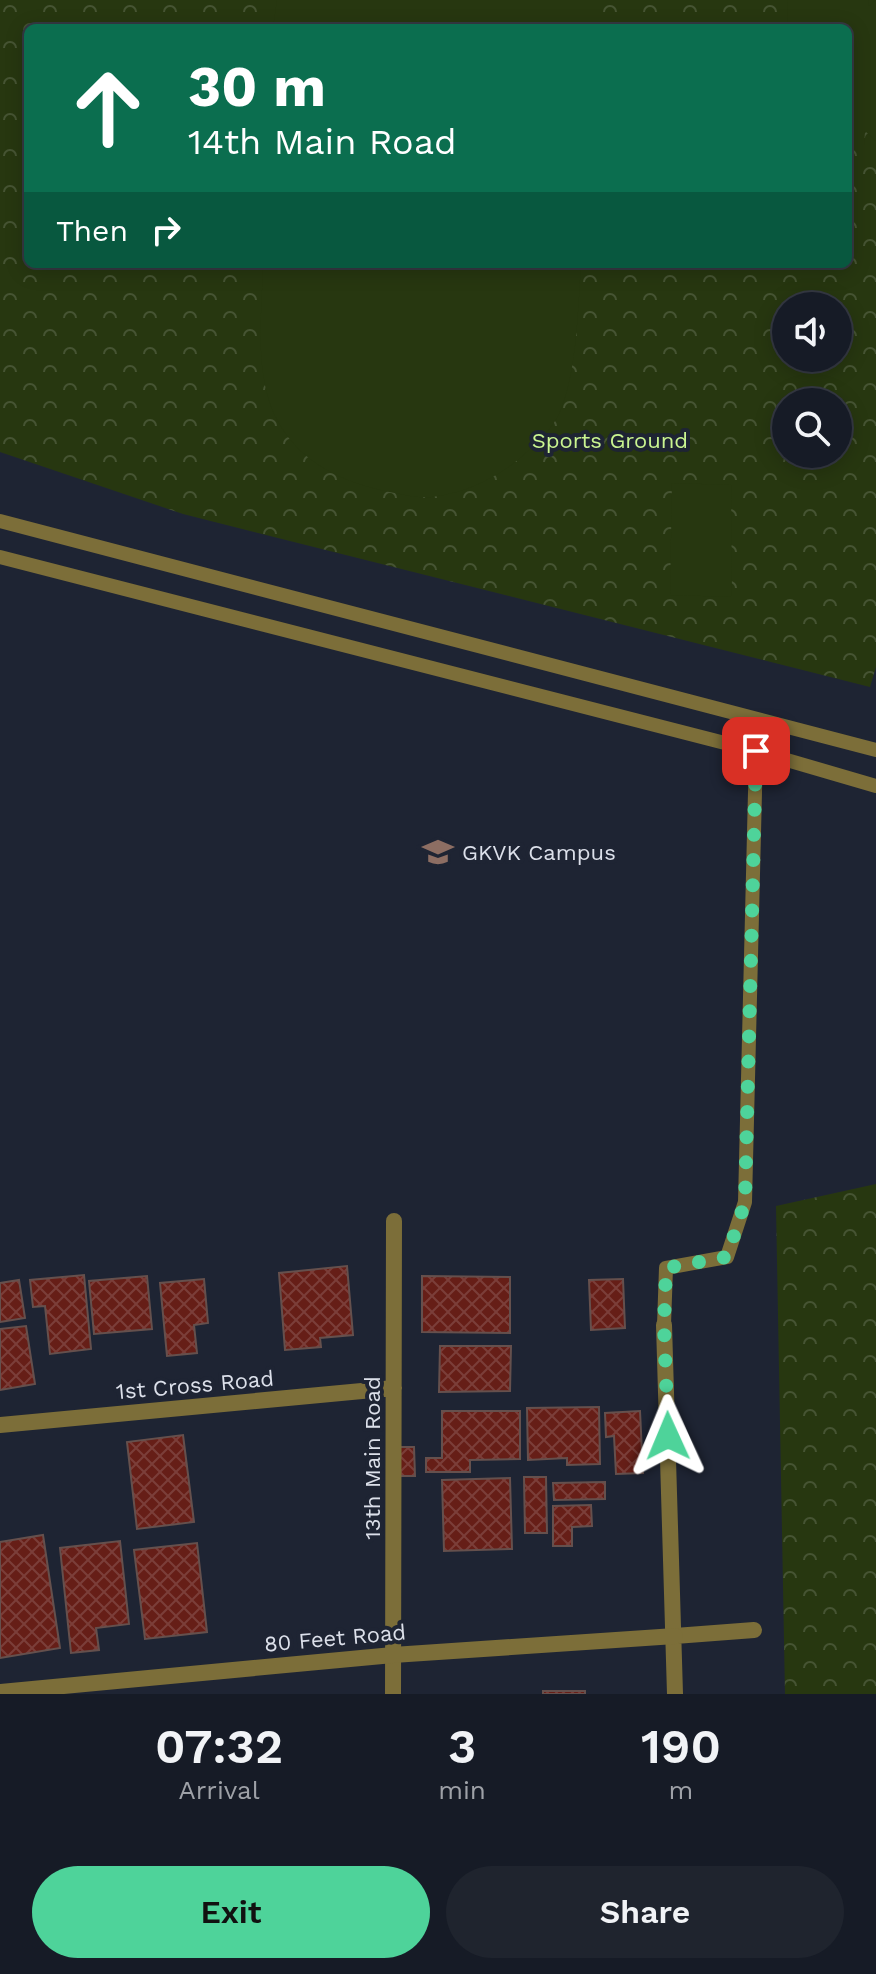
<!DOCTYPE html>
<html lang="en">
<head>
<meta charset="utf-8">
<style>
	:root { --surface:#161b26; --page:#1f242e; --text:#f1f3f6; --muted:#9ea1a7; --line:#353943; --accent:#4ed39a }
	body { margin:0; font-family:"Work Sans",sans-serif; background:var(--page); color:var(--text); height:100vh; display:flex; flex-direction:column; font-size:30px; white-space:nowrap }
	* { box-sizing:border-box; margin:0 }
	p { font-size:26px; color:var(--muted) }
	.icon { flex:none; width:44px; height:44px; fill:none; stroke:currentColor; stroke-width:2; stroke-linecap:round; stroke-linejoin:round }
	.map { position:relative; height:1694px; overflow:hidden }
	.side { display:flex; flex-direction:column; background:var(--surface); flex:1 }
	.side>* { flex:none }
	.guide { position:absolute; left:24px; top:24px; width:828px; height:244px; border-radius:12px; box-shadow:0 4px 20px #0003,0 0 0 2px var(--line); background:#0b6e4f; color:#fff; overflow:hidden }
	.buttons { position:absolute; left:772px; top:292px; display:grid; gap:16px }
	.buttons a { display:grid; place-items:center; width:80px; height:80px; border-radius:50%; background:var(--surface); box-shadow:0 4px 20px #0003,0 0 0 2px var(--line); font-size:40px }
	.pin { position:absolute; display:grid; place-items:center; width:68px; height:68px; color:#fff; margin:-34px; border-radius:16px; box-shadow:0 4px 12px #0006 }
	.me { position:absolute; width:88px; margin:-44px; rotate:359deg; stroke-linejoin:round; filter:drop-shadow(0 0 6px #0008) }
	.turn { display:flex; align-items:center; gap:28px; height:168px; padding:0 32px; font-size:36px }
	.turn .icon { width:104px; height:104px; stroke-width:2.5 }
	.turn b { display:block; font-size:56px; line-height:68px }
	.then { display:flex; align-items:center; height:76px; padding:0 32px; background:#0003; gap:16px; font-size:30px }
	.eta { display:flex; justify-content:space-evenly; align-items:center; height:136px; text-align:center }
	.eta b { font-size:48px; font-weight:600; line-height:56px }
	.action { display:flex; gap:16px; margin-top:auto; padding:16px 32px }
	.action a { flex:1; height:92px; border-radius:48px; background:var(--accent); color:#111; font-size:32px; font-weight:600; line-height:92px; text-align:center }
	.action a+a { background:var(--page); color:var(--text) }
	.map>svg:first-child { display:block }
</style>
</head>
<body>
<div class="map">
<svg width="876" height="1694" viewBox="0 0 876 1694">
	<defs>
		<pattern id="forest-crowns" width="20" height="18" patternUnits="userSpaceOnUse" patternTransform="scale(2)"><rect width="20" height="18" fill="#273710"/><path d="M2 6a3 3 0 1 1 6 0M12 15a3 3 0 1 1 6 0" fill="none" stroke="#465433"/></pattern>
		<pattern id="building-cross-hatch" width="8" height="8" patternUnits="userSpaceOnUse" patternTransform="scale(2)"><rect width="8" height="8" fill="#661e17"/><path d="M0 0l8 8M0 8l8-8" fill="none" stroke="#7b3e39"/></pattern>
	</defs>
	<rect width="100%" height="100%" fill="#1e2433"/>
	<path fill="url(#forest-crowns)" fill-rule="evenodd" d="M0,0h876v667l-6,20 -687,-173 -183,-62zM28,28h820v236h-820zM786,306h52v52h-52zM786,402h52v52h-52z
		M876,1184v510h-91l-9,-488z"/>
	<path fill="#273710" d="M277,0h314v28h-318z
		M788,0h80l1,6 7,-6v141l-11,-10 -1,14h-16v-117h-61z
		M263,264h318c-3,44 -4,110 -22,150 -6,13 -20,27 -31,37 -24,23 -57,40 -90,45 -14,3 -29,0 -43,-3 -50,-9 -98,-30 -121,-79 -20,-47 -12,-101 -11,-150z
		M672,483l59,2 1,112 -62,-2z"/>
	<path fill="url(#building-cross-hatch)" stroke="#65504d" stroke-width="2" d="M347,1266l6,69 -33,3 1,9 -36,3 -6,-77z
		M84,1275l7,74 -41,5 -5,-48 -12,1 -3,-27z
		M147,1276l5,53 -58,5 -5,-53z
		M422,1276l88,1v56l-88,-1z
		M204,1279l4,44 -14,2 3,28 -30,3 -7,-73z
		M623,1279l2,49 -34,2 -2,-50z
		M19,1280l6,38 -25,4v-39z
		M26,1326l9,58 -35,6v-61z
		M440,1346h71l-1,45 -71,1z
		M599,1407l1,57 -33,1v-7l-39,2 -1,-52z
		M442,1411h78v48l-50,1v12h-44v-14h16z
		M640,1411l3,62 -27,1 -2,-38 -8,1 -1,-24z
		M183,1435l11,87 -57,7 -10,-87z
		M400,1447h14l1,29h-15z
		M524,1477h22l1,56h-22z
		M510,1478l2,71 -68,2 -2,-71z
		M605,1482v17l-51,1 -1,-17z
		M591,1505l1,21 -20,1v19h-19v-40z
		M43,1535l17,113 -60,10v-116z
		M120,1541l9,83 -33,4 3,22 -28,3 -11,-105z
		M197,1543l10,89 -62,7 -11,-89z
		M543,1691h42v3h-42z"/>
	<g fill="none" stroke-linecap="round" stroke-linejoin="round">
		<path stroke="#7c6e39" stroke-width="14" d="M0,521l876,229
			M0,557l756,194 120,35
			M664,1325l2,-57 61,-11 18,-55 11,-451"/>
		<path stroke="#7c6e39" stroke-width="16" d="M664,1325l11,369
			M0,1425l394,-37
			M675,1636l79,-6
			M393,1694l1,-473"/>
		<path stroke="#7c6e39" stroke-width="16" d="M0,1692l393,-37 282,-19"/>
	</g>
	<g fill="none" stroke-linecap="round" stroke-linejoin="round">
		<path stroke="#4ed39a" stroke-width="14" stroke-dasharray="0 25.2" d="M668,1436l-4,-111 2,-57 61,-11 18,-55 11,-451"/>
	</g>
	<defs>
		<symbol id="university-bare" viewBox="-9 -9 18 18"><path d="M0-5L7-2L0 1L-7-2ZM-4 1L0 2.5L4 1V4Q0 6-4 4Z" fill="#8d6e63" stroke="#1e2433" stroke-width="2.5" paint-order="stroke"/></symbol>
	</defs>
	<g fill-rule="evenodd">
		<use href="#university-bare" x="416" y="830" width="44" height="44"/>
	</g>
	<g text-anchor="middle" dominant-baseline="central" stroke-width="8" stroke-linejoin="round" paint-order="stroke">
		<g font-size="22" fill="#caf591" stroke="#1e2433">
			<text x="610" y="440">Sports Ground</text>
		</g>
		<g font-size="22" fill="#dce0ea" stroke="#1e2433" text-anchor="start">
			<text x="462" y="852">GKVK Campus</text>
		</g>
		<g font-size="22" fill="#dce0ea" stroke="#1e2433">
			<text transform="translate(195 1385) rotate(-5)">1st Cross Road</text>
			<text transform="translate(372 1458) rotate(-90)">13th Main Road</text>
			<text transform="translate(335 1638) rotate(-5)">80 Feet Road</text>
		</g>
	</g>
</svg>
<div class="buttons">
<a><svg class="icon" aria-label="sound" viewBox="0 0 24 24"><path d="M4 9h4l5-4v14l-5-4H4zM17 9q2 3 0 6"/></svg></a>
<a><svg class="icon" aria-label="search" viewBox="0 0 24 24"><circle cx="10" cy="10" r="6"/><path d="M15 15l6 6"/></svg></a>
</div>
<div class="pin" style="left:756px;top:751px;background:#d93025"><svg class="icon" aria-label="arrive" viewBox="0 0 24 24"><path d="M6 21V4h12l-3 4 3 4H6"/></svg></div>
<svg class="me" style="left:668px;top:1436px" viewBox="-20 -20 40 40"><path d="M0-17L14 15 0 8-14 15z" fill="#4ed39a" stroke="#fff" stroke-width="4"/></svg>
<div class="guide">
<div class="turn"><svg class="icon" aria-label="ahead" viewBox="0 0 24 24"><path d="M12 20V5M6 11l6-6 6 6"/></svg><div><b>30 m</b>14th Main Road</div></div>
<div class="then">Then<svg class="icon" aria-label="right" viewBox="0 0 24 24"><path d="M7 20v-9h11M14 6l5 5-5 5"/></svg></div>
</div>
</div>
<section class="side">
<div class="eta">
<div><b>07:32</b><p>Arrival</p></div>
<div><b>3</b><p>min</p></div>
<div><b>190</b><p>m</p></div>
</div>
<div class="action"><a>Exit</a><a>Share</a></div>
</section>
</body>
</html>
